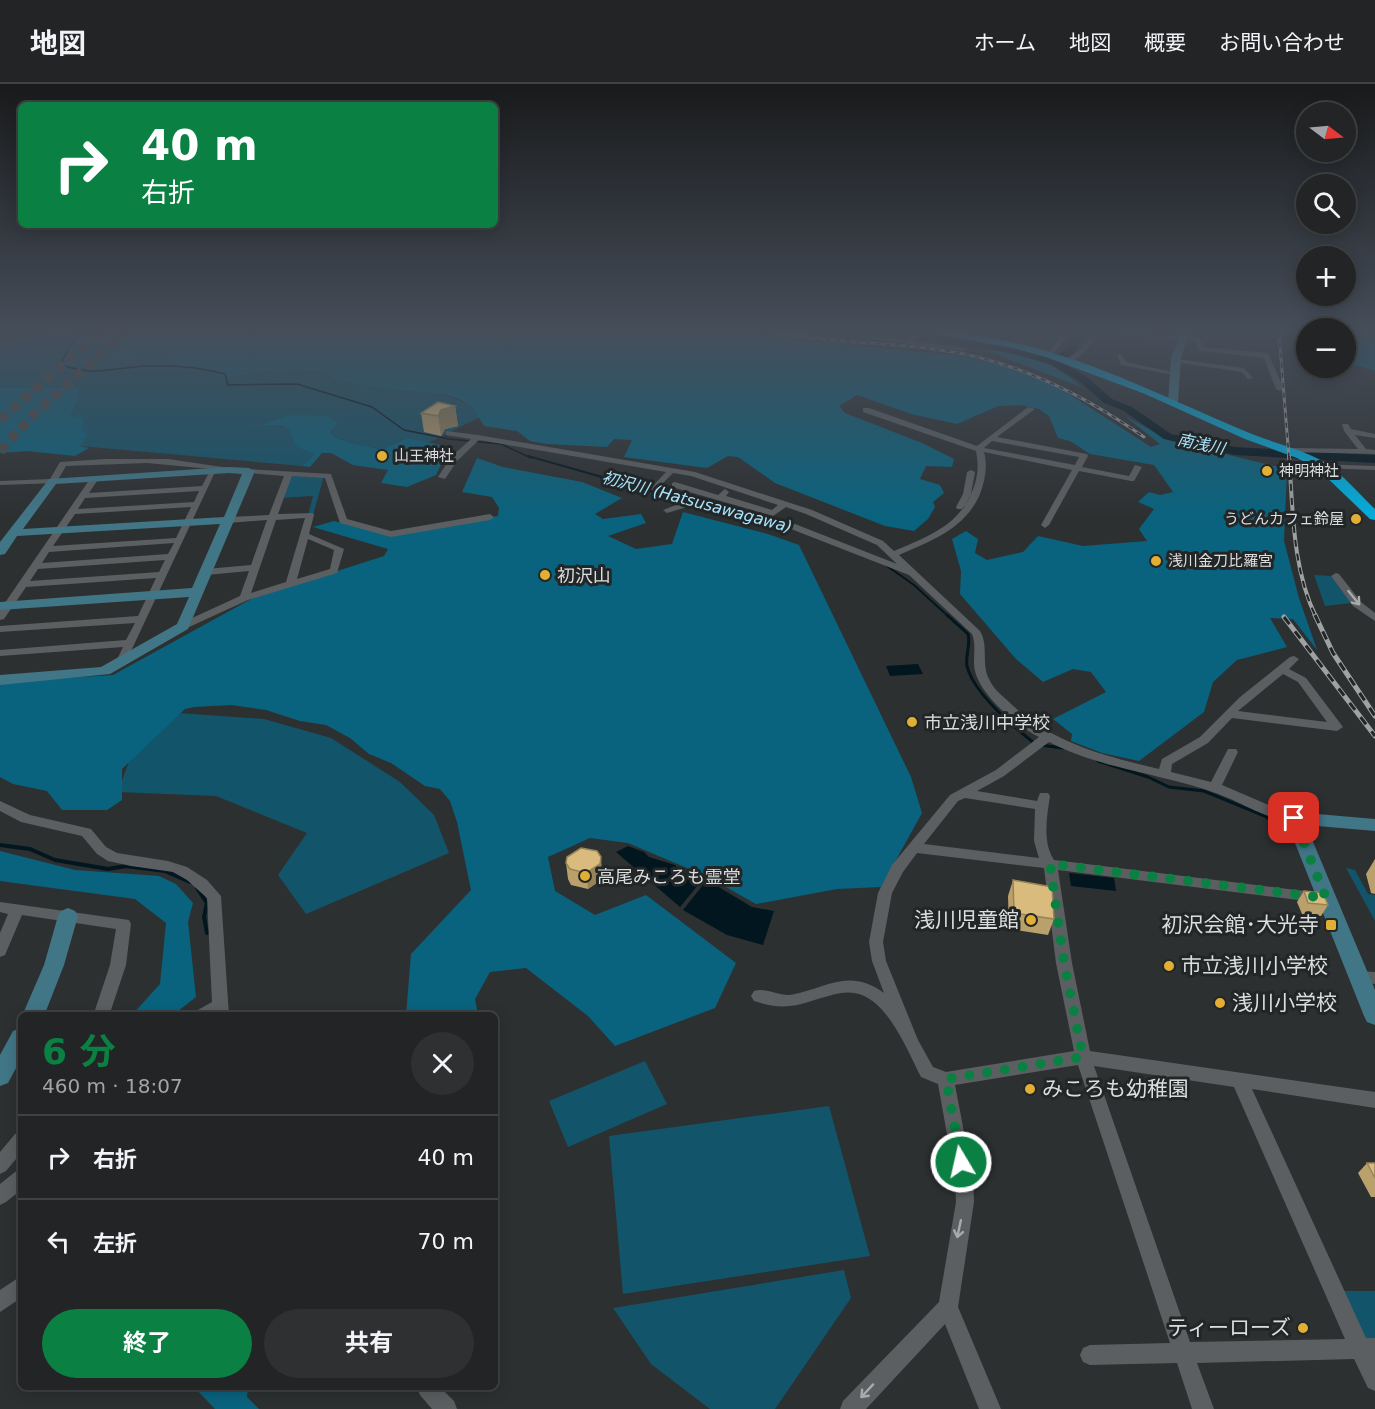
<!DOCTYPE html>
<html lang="ja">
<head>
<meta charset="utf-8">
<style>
	:root { --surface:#222425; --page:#2e3032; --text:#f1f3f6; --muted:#a2a4a7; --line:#3f4142; --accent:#0b8043 }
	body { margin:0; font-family:"DejaVu Sans","Noto Sans JP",sans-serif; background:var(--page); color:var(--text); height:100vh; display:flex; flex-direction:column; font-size:22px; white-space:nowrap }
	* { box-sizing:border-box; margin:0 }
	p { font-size:20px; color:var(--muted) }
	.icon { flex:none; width:33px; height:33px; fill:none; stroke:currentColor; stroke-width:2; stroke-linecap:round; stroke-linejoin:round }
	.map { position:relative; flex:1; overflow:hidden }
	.sheet { position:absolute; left:18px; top:928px; width:480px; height:378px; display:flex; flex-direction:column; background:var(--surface); border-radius:9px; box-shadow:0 3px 15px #0003,0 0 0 2px var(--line) }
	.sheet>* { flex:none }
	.guide { position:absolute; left:18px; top:18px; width:480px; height:126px; border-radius:9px; box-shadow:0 3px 15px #0003,0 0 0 2px var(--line); background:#0b8043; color:#fff; overflow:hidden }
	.needle { width:39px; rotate:106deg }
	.buttons { position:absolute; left:1296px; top:18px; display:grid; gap:12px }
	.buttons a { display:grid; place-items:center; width:60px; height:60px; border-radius:50%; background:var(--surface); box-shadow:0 3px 15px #0003,0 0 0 2px var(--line); font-size:30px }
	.pin { position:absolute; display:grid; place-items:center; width:51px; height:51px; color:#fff; margin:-26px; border-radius:12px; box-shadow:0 3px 9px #0006 }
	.me { position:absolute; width:66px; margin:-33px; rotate:351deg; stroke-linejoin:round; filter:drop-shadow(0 0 4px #0008) }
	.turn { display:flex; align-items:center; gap:21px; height:126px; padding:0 24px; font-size:27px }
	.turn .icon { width:78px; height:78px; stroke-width:2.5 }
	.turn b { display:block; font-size:42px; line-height:51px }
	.round { display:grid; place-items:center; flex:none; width:63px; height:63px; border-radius:32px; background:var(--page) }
	.overview { display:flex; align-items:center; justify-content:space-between; height:102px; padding:0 24px }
	h1 { font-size:36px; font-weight:700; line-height:45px; color:var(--accent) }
	.action { display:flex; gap:12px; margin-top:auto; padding:12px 24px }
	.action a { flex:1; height:69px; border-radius:36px; background:var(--accent); color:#fff; font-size:24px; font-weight:700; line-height:69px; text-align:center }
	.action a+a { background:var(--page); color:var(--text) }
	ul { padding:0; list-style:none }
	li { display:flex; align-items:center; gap:18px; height:84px; padding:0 24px; border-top:2px solid var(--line) }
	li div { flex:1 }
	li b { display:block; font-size:22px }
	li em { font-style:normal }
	header { display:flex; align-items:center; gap:36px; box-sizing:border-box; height:84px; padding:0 30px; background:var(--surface); border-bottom:2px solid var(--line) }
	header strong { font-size:28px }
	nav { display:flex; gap:33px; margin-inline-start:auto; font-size:21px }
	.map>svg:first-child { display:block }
</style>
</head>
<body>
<header>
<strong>地図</strong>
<nav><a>ホーム</a><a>地図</a><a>概要</a><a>お問い合わせ</a></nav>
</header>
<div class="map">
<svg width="1375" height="1325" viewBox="0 0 1375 1325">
	<rect width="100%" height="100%" fill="#2d3031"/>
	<path fill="#12556b" d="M48,249h35l-7,6 -4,29 14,-6 74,-3 21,7 20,1 25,12 44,-9 32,-1 21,3 12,8 51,9 57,5 29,11 8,12 -54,27 -19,-6 -24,12c-18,-6 -39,-6 -53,-17l4,-4 -70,-4 23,2 28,27 -13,12 -222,-20 -9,-29 7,-18 -43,-11h-35v-45z
		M288,391l36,1 -11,39h-5l5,-19 -34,2z
		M1314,491l17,1 20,27 -26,3z
		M178,629l86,6 67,19 69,44 34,33 15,38 -143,61 -28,-39 29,-42 -91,-37 -98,-4 13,-36z
		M1346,784l9,2 13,24 7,1v26z
		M645,977l22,43 -99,43 -19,-46z
		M829,1022l41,150 -247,38 -14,-158z
		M844,1186l7,28 -76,111h-65l-59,-45 -38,-56z
		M1335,1207h40v57h-15z"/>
	<path fill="#09637e" d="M83,249h684l25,6 171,17 57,14 32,13 99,64 9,-3 -35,-28 46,25 116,28 -3,72 15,57 18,52 -24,-31 -23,-1 17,29 -50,13 -24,22 -9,30 -65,49 -37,-8 -31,-12 1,-7 -19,-15 53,-27 -15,-20 -18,-3 -30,13 -27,-23 -56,-65 1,-23 -9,-32 14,-8 12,8 -3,14 12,7 36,-8 15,-16 45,10 64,-5 -8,-12 15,-20 -16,-7 11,-10 11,3 13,-3 -19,-27 -64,-11 -20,-13 -12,-3 -9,-22 -10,-7 -18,-4 -23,1 -41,18 -46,-10 -54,-19 -18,11 6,7 77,30 32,16 -2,8 -26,-1 -6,13 20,6 4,8 -11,9 2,5 -7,12 -14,12 -29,-5 -110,-43 -37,-26 -10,-1 -21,12 -83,-11 8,-17 -18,-1 -7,8 -60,-3 -17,-3 -13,-10 -33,-5 -13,-21 -14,-7 -14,-4 -57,-5 -51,-9 -12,-8 -21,-3 -32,1 -45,9 -24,-12 -20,-1 -21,-7 -74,3 -14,6 -8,-1 -3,-7 8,-14z
		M1346,249h29v38l-29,-9z
		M990,264c39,8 61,12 91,39l-96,-37z
		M0,304h78v11l-7,17 13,2 -2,10 5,7 -7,11 9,2 -14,8 -48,-5 -27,2z
		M290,331l38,1 10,7 -8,10c13,11 35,11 52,17l25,-12 42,9 -13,28 -29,12 -26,-4 7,-13 -35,-5 -22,-12h-9l-12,14 -8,-1 13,-12 -18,-7c-12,-26 -6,-20 -36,-22z
		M477,374l26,9 79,15 40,16 -27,16 8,5 38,-5 5,9 -38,13 28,13 36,-5 11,-32 85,22 31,11 112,232 11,36 -41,74 -44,2 -81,15 -48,-27 -80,-34 -38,-5 -42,19 7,34 40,24 51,-20 90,68 -21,45 -100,38 -27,-30 -62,-48 -36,4 -15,27 3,16h-72l5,-61 60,-64 -14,-68 -7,-21 -10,-12 -15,-3 -34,-23 -22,-9 -19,-16 -24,-13 -26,-4 -34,-11 -35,-5 -37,2 -9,2 -63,60v31l-15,10h-45l-15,-19 -34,-7 -13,-7v-95l113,-7 140,-77 131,-42 4,-7 -75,-22 21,-6 57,14 107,-19 1,-8 -7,-11 -30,-5z
		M0,767l75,19 84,6 17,8 17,19 -5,19 8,75 -23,18h-41l28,-31 6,-61 -31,-24 -135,-18z
		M195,1304h53l-1,9 12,12h-44z"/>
	<path fill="#01161f" d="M918,580l5,10 -33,2 -4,-10z
		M628,762l16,6 5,5 26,8 6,7 22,7 -23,28 -64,-55z
		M1069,789l45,5 2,13 -45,-5z
		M707,796l45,27 22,4 -11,34 -36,-10 -44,-25z"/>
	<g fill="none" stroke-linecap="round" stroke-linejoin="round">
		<path stroke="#01161f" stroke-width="1.5" d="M83,249l-13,13 -9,18c28,13 55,4 84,2 27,-1 54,1 80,8l3,11 69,-1 75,23 32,23 45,9 52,5 30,14"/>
		<path stroke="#01161f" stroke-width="2" d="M528,372l215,61 44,9
			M887,482l27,19 35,32"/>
		<path stroke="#01161f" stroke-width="3" d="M947,531l21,19c3,11 -3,21 -1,32 6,26 47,61 67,77
			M1040,661l23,3
			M1098,677l50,16 21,10 35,4 68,28"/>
		<path stroke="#01161f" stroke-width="4" d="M1268,734l15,6
			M0,761l30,4 25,11 53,9 18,-3 39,5 25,11
			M197,804l10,15 -3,14 3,16"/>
		<path fill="#01161f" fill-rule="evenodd" d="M883,249c57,0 115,10 169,25l15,-10 9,-15h10l-12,19 -13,10 26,15 25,22 20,8 39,27 64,13 140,8v8l-140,-8 -71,-16 -40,-28 -20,-8 -25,-22 -29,-17 -40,-11z"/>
		<path stroke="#474a4b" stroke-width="10" stroke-dasharray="10 5" stroke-linecap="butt" d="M0,336l100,-87
			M0,367l33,-36 91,-82"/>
		<path fill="#5c5f61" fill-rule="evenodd" d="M790,249l24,2 8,-2 -6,6z
			M918,249h8l-12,8 53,8 -3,2 -93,-12 3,-2 32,3z
			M1064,249h6l-19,23h-4v-2z
			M1092,249h6c-7,11 -18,29 -32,29v-2l17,-13z
			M1122,249l66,3 12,3 4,8 64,6 16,36 -4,2 -4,-2 -12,-31 -63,-7 -3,-2 -3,-8 -7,-1 -68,-4 -1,-1z
			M1117,270h4l5,8 51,11 -3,2 -53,-10z
			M1176,275l68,9 9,10 -5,1 -6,-7 -68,-10 -1,-1z
			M1028,323l7,2 -38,28 90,17 1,2 -6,11 47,9 6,-11 7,2 -8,14h-3l-52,-10 -30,54 -4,3 -4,-3 31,-55 -88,-18c4,15 1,28 -4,42 -15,35 -49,47 -81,61l81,76c9,15 1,32 9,48 4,9 11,15 18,21 41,42 97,56 152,69l3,-10 38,-22 40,-40 50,-40 4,-1 5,3 -10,10 17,9 37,49 -6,4 -105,-13 -24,25 -36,21 -1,8 40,10 17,-33h8l2,3 -16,33 56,24 21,6 1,3 -1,3c-16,5 -51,-14 -66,-21 -59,-26 -126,-28 -184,-58l-45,34 -27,15 60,10 3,-8h8l2,3c-3,20 -8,46 4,64l266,33 2,4 -2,4 -5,1 -257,-32 14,93 18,88 285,41v16l-123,-19 114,249h9v53l-7,-3 -14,-29 -157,4 17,46h-22l-15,-46 -87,2 -7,-3 -3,-7 3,-7 7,-3 80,-2 -92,-278 -123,20 18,94 1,23 -16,105 43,102h-22l-34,-85 -79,85h-26l3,-8 96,-99 17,-100 -1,-23 -17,-95 -17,-7c-13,-25 -34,-80 -67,-84 -11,-2 -22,2 -33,5 -27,9 -40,12 -67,3l-3,-5 3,-5c11,-4 24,5 36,4 36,-6 58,-28 94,-2l-12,-32 -3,-19 9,-49 14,-28 58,-70 46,-25 43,-33c-22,-11 -58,-41 -64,-66 -3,-12 2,-25 -3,-37l-63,-59 -118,-46 -10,2 -4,-3 4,-3 14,-1 102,40 -20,-19 -71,-31 -20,-7 -13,9 -101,-29v-4l3,-1 43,13 7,-6 4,3 -3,4 46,14 6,-5 -87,-29 -18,-3 -19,19 -4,-3 16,-17 -187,-32 -22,21 -12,18 -7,-2 13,-20 20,-18 -25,-4v-4l32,4 217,37 117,38 71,31 11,10c30,-13 63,-24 77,-57l-8,15h-6l-1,-2 7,-13 4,-22 4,-2 4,2 -4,22c7,-15 8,-28 5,-43l-113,-39v-4h6l108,38zM992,357l87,16 -4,8 -91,-17zM1283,590l15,8 29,40 -89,-11zM965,714l70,11 -1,32 5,17 -115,-14 34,-43zM917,769l127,15 12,95 18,88 -128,21 -13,-5 -15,-27 -32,-79 -3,-19 9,-49 11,-21zM1094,982l140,21 111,252 -155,3z
			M1342,340h6l3,5 24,5v4l-20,-3 11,14 9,1v4l-87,-2 -4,-2 4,-2 70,1 -14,-18z
			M105,375h63l61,9 4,2 -4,2 -13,-2 -92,196h-8l-1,-2 8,-17 -123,9v-6l126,-10 9,-17 -135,9v-6l138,-10 18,-38 -130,9 -22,32 -4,1v-10l92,-134 7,2 -10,15 113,-7 9,-17 -64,-6 -81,3 -10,17 -56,2v-4l50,-2 10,-17zM199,407l-5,11 -116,7 7,-11zM191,423l-15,31 -123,8 22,-32zM174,459l-6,11 -126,9 7,-11zM165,476l-6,12 -129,9 8,-12z
			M1319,380l56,2v4l-53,-2 -4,-2z
			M246,385l85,5 16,45 44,12 99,-17 4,3 -4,3 -99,17 -51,-14 -15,-45 -33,-2 -14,38 35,-1 1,2 -5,19 35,15 -7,24 -89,27 -61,28h-8l-1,-2 1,-2 61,-28 9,-25 -43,4 -5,-3 5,-3 45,-4 16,-45 -39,3 -4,-3 4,-3 41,-2 15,-39 -35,-3 -4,-2zM305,434l-19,64 -35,11 25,-73zM308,455l26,11 -4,19 -33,10z
			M684,418l3,1v4l-20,6 -4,-3z
			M1336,489l3,1 22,28 14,11v8l-22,-15 -22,-30z
			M0,717l30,14 61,14 15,18 11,6 51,8 19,6 20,13 14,16 8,120h-35l2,-5 16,-9 -5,-104 -20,-18 -14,-8 -42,-6 -23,-5 -11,-7 -15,-18 -61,-14 -21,-11z
			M0,818l129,18 2,4 -5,41 -17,51h-16l17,-51 6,-36 -94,-14 -17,40 -5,2v-24l8,-19 -8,-2z
			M1358,887l17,1v12l-22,-3 -3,-4 3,-4z
			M21,1048v21l-15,18 -6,3v-22l15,-18z
			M21,1085v21l-15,12 -6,3v-21l15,-12z
			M21,1192v22l-21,14v-22z
			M417,1304h24l13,13 3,8h-25l-12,-14z"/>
		<path fill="#417686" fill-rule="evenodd" d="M1181,249h8l-8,25 -3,44 -5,3 -5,-3 3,-44z
			M229,383l20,1 6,3 -67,158 -78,45 -110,11v-10l101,-8 76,-43 12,-27 -189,13v-8l192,-14 28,-64 -203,12 -12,18 -5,1v-13l49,-63zM229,389l13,1 -18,43 -201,12 33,-45z
			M1294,728l81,7v12l-69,-6 69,165v35l-8,-3 -3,-6 -79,-198 3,-4z
			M68,824l7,3 3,5 -14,49 -20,51h-22l22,-51 14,-49 3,-5z
			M21,944v31l-13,24 -8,3v-31l13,-24z"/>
		<path fill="#02addc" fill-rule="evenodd" d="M931,249c115,0 218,59 321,101 24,10 50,15 72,28 19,12 35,32 51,47v11l-5,-1 -52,-50 -21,-11 -52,-19 -100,-45 -99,-37 -33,-9z"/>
		<defs>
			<path id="rail-far2" d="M776,249c54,10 109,9 164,17 75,10 142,44 204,87
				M1279,249l10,125"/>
			<path id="rail-far1" d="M1289,372c4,53 3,112 27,161"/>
			<path id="rail" d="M1315,531l18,38 42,63
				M1284,533l91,119"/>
		</defs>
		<use href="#rail-far2" stroke="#9fa2a3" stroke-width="3"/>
		<use href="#rail-far1" stroke="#9fa2a3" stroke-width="4"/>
		<use href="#rail" stroke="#9fa2a3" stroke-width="5"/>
		<use href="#rail-far2" stroke="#232627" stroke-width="1.5" stroke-dasharray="5" stroke-linecap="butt"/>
		<use href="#rail-far1" stroke="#232627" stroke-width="2" stroke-dasharray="7" stroke-linecap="butt"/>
		<use href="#rail" stroke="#232627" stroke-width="3" stroke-dasharray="9" stroke-linecap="butt"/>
	</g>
	<path fill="#baa16c" d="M455,322l3,20 -13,3 -4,7 -17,-4 -3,-19z
		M1375,775v35l-4,-1 -5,-19z
		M566,779l36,10 -1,7 -13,9 -17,-4 -3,-6z
		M1013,796l41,39 -6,16 -39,-6 -1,-33z
		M1304,807l24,14 -7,11 -19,-2 -5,-12z
		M1367,1079h8v34h-4l-13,-24z"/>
	<path fill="#978358" d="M455,322l3,20 -13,3 -4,7 -3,-20 3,-6z
		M601,773l1,16 -1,7 -13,9 -2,-16z"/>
	<path fill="#d8bb7d" stroke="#978358" stroke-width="1.5" d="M438,318l17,4 -14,4 -3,6 -17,-3z
		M581,764l16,3 4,6 -1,7 -14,9 -16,-4 -4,-6 1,-6z
		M1013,796l39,7 2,32 -40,-6z
		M1304,807l19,2 5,12 -20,-2z
		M1367,1079h8v15z"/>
	<defs><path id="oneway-shaft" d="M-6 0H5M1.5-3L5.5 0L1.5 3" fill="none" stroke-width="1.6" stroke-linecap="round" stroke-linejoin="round" transform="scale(1.5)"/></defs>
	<g stroke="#a8abac">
		<use href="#oneway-shaft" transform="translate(1354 514) rotate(51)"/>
		<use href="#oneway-shaft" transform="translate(959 1145) rotate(102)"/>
		<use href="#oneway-shaft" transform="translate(867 1307) rotate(133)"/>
	</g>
	<linearGradient id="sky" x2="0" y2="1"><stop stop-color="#191a1b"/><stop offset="0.57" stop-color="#464e5a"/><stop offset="1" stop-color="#464e5a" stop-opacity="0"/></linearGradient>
	<rect width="1375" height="435" fill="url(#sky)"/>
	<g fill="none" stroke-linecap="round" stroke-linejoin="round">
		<path stroke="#0b8043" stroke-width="10" stroke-dasharray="0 18" d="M961,1078l-15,-83 137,-22 -19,-94 -14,-99 276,34 -32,-80"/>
	</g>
	<g fill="#e1af34" stroke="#232627" stroke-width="2">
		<circle cx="382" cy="372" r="6"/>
		<circle cx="1267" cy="387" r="6"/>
		<circle cx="1356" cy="435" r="6"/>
		<circle cx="1156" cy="477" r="6"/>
		<circle cx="545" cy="491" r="6"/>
		<circle cx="912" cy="638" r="6"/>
		<circle cx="585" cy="792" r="6"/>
		<circle cx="1031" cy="836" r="6"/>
		<rect x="1325" y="835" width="12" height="12" rx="3"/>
		<circle cx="1169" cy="882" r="6"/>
		<circle cx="1220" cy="919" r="6"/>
		<circle cx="1030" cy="1005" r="6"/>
		<circle cx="1303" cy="1244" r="6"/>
	</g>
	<g text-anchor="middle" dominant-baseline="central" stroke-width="6" stroke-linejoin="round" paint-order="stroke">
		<g font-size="15" fill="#dbddde" stroke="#232627" text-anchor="start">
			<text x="394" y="372">山王神社</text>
			<text x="1279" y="387">神明神社</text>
			<text x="1344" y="435" text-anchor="end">うどんカフェ鈴屋</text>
			<text x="1168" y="477">浅川金刀比羅宮</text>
		</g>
		<g font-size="16" font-style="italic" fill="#a9e5fe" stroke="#232627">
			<text transform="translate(1201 360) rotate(12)">南浅川</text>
			<text transform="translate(697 418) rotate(15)">初沢川 (Hatsusawagawa)</text>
		</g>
		<g font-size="18" fill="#dbddde" stroke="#232627" text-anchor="start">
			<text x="557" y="491">初沢山</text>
			<text x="924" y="638">市立浅川中学校</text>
			<text x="597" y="792">高尾みころも霊堂</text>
		</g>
		<g font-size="21" fill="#dbddde" stroke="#232627" text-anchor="end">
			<text x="1019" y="836">浅川児童館</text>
			<text x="1319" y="841">初沢会館･大光寺</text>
			<text x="1181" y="882" text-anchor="start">市立浅川小学校</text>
			<text x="1232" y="919" text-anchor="start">浅川小学校</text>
			<text x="1042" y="1005" text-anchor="start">みころも幼稚園</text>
			<text x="1291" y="1244">ティーローズ</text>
		</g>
	</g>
</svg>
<div class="buttons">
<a><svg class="needle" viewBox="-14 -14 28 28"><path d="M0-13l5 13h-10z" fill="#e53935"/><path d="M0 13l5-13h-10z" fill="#a2a4a7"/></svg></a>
<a><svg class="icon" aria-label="search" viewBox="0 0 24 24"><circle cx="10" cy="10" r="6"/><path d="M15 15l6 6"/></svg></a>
<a>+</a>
<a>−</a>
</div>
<div class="pin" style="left:1294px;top:734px;background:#d93025"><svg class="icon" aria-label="arrive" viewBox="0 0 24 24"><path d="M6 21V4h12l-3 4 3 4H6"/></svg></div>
<svg class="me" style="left:961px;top:1078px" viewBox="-20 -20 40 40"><circle r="17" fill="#0b8043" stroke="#fff" stroke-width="3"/><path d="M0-11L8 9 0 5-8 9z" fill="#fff"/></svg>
<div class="guide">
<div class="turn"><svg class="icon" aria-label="right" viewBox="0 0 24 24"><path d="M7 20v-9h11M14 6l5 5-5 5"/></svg><div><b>40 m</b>右折</div></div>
</div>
<section class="sheet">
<div class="overview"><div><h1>6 分</h1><p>460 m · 18:07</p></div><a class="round"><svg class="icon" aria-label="close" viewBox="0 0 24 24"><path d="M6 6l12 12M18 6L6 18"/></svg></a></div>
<ul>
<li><svg class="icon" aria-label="right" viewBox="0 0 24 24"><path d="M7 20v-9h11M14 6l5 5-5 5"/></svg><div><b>右折</b></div><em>40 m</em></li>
<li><svg class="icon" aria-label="left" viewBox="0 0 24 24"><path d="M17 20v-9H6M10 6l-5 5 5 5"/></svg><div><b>左折</b></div><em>70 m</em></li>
</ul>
<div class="action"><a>終了</a><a>共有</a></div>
</section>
</div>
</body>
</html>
